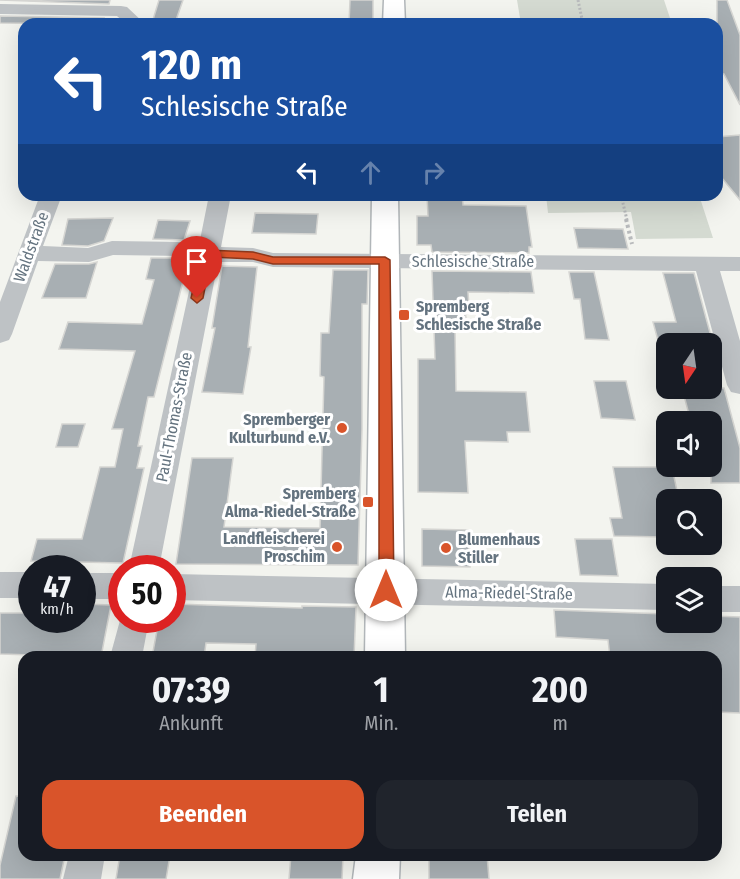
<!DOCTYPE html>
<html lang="de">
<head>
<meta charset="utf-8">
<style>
	:root { --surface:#171b24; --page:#20242c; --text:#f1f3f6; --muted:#9ea1a6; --accent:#d9542a }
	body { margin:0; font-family:"Fira Sans Condensed",sans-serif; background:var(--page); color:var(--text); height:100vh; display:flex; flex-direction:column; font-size:22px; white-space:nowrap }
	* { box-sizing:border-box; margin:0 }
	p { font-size:20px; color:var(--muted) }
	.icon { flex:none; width:33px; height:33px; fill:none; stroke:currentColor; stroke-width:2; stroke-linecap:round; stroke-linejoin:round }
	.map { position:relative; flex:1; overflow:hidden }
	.details { position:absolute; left:18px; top:651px; width:704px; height:210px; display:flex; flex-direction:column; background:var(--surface); border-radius:18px; box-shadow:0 6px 24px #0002 }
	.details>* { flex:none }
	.top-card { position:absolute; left:18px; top:18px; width:705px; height:183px; border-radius:18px; box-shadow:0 6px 24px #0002; background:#1a4fa0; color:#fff; overflow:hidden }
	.needle { width:39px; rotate:193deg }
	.tools { position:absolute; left:656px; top:333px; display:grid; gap:12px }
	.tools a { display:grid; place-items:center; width:66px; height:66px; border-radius:12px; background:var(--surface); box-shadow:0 6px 24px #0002; font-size:30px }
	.speed { position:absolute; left:18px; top:555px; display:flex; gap:12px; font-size:30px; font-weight:700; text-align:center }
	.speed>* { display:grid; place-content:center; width:78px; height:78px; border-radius:50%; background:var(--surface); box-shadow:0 6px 24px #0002; line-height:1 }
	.speed small { font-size:15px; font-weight:400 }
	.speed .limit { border:9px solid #d22; background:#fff; color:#111 }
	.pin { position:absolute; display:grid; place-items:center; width:51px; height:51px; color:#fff; margin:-62px -26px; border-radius:50% 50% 50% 0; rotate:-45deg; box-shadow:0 0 6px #0007 }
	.pin .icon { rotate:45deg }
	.me { position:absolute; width:66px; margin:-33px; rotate:0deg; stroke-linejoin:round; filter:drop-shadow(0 0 4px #0008) }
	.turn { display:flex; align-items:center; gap:21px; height:126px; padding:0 24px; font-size:27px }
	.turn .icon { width:78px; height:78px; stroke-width:2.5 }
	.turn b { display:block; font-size:42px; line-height:51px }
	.lanes { display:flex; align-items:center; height:57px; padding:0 24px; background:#0003; justify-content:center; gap:30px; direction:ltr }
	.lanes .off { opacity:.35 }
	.eta { display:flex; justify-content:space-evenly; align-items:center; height:102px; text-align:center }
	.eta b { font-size:36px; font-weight:700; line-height:42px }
	.button { display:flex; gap:12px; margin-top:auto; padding:12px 24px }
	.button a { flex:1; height:69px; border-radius:18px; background:var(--accent); color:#fff; font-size:24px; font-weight:700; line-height:69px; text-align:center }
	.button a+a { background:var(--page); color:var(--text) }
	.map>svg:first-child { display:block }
</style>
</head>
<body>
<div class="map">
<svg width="740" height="879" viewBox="0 0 740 879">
	<rect width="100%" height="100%" fill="#f3f4ef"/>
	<path fill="#d4dad1" d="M517,0h147l8,24h-151z
		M546,195h153l14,43 -77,1 -5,-27 -83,1z"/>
	<path fill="#a8afb3" stroke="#d5d5d2" stroke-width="1.5" d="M0,0h110l-1,4z
		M159,0h24l-8,23h-23z
		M350,0h23v24h-24z
		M717,0h10l13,35v70l-16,-31h-7z
		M0,16l104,2 -2,6h-25l-77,-1z
		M740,135v65l-23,-28v-35z
		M427,195h35l1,10 63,1 6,41h-3v6l-97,-1 -1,-7h-14v-29h11z
		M255,213l63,1 -2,20 -64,-1z
		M113,218l-9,23 -16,5 -26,-1 6,-26z
		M158,220l32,1 -6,19 -31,-1z
		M574,228l49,1 5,20 -50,-1z
		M151,258h29l-3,11h9l-32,128h-6l-10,49h4l-5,22h7l-21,95 -92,-2 6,-22h45l18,-72h15l8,-38h-11l23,-78 -76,-2 9,-27 74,2 12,-44 -8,-1z
		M97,262l-11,36h-44l13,-34h34z
		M222,266l35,1 -9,80h3l-8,47 -41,-2 13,-64h-3z
		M333,270h35l-1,34h-5v125l-4,136 -182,-1 16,-106h41l-9,69 96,1 4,-151 -4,-1 1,-43h8z
		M432,271l99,1 3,21 -66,-1 1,16h-4l2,22h-12l1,61 70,1 4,40h-23l1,10 -43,-1 3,52 -50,-1v-133h17z
		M569,272h25l15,68 -24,-1 -5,-40h-6z
		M663,273h31l19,71h-54l-6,-22h23z
		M594,381h32l9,39 -34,-2z
		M682,388h42l16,60v35h-29v-61h-20z
		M62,424h23l-7,23h-22z
		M613,467h59l6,29h-12v41l-52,-1 -4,-18h12z
		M422,529l46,1 2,37 -48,-1z
		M575,539h37l6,37 -38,-1z
		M82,604l29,1 -10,52 -101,-3v-41h32v7h50z
		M172,604l130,4v-2l54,1 -2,50h-99l1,-13 -50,-1 -2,14h-52l7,-37h13z
		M554,610l112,4v8h45v-6l29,1v96l-24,-1v-55h-106l-2,-17 -52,-3z
		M16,796l8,1v58h41l-5,24h-60v-14z
		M120,855h50l-4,24h-50z
		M291,855h52l-1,24h-53z
		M429,855h58l2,24h-60z"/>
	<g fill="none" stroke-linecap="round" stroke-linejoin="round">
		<defs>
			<path id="secondary" d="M384,0h20l1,24h-22z
				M372,195h26l7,462h-40z
				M356,855h44l-1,24h-46z"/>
		</defs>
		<use href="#secondary" stroke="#b1b6b9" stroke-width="3"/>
		<path stroke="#b8babc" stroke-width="3" stroke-dasharray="2 2" stroke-linecap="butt" d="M578,0l5,24
			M621,195l6,25"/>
		<path stroke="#b8babc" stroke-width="4" stroke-dasharray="3 3" stroke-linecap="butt" d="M626,219l6,25"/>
		<path fill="#bec2c5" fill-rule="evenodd" d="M0,4l121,2 6,1 18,17h-19l-9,-8 -117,-2z
			M40,195h22l-19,51 45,2 24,-7 71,1 16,3 10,-50h22l-10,52 32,1 20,5 467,4v14h-20l20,70v53l-9,-2 -4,-7 -31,-114 -423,-4 -20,-5h-35l-59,306h-30l67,-309 -13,-3 -70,-1 -24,7 -51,-1 -26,73 -3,6 -9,3v-41z
			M0,572h32v26h-32z
			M82,573h40v26h-40z
			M172,574l494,10v26l-494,-10z
			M711,586h29v26h-29z
			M122,613v7h27l-7,37h-32z
			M69,855h36l-4,24h-38z"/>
		<use href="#secondary" fill="#fff" fill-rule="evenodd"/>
	</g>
	<path fill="#d9542a" stroke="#8d371b" stroke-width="1.5" d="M206,250l47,2 20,5h112l5,3 4,330 -2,5 -6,2 -5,-2 -2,-5v-326h-106l-20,-5 -42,-2 -8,41 -6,5 -6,-5 10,-44z"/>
	<g fill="#d9542a" stroke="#fff" stroke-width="2">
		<rect x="398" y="309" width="12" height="12" rx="3"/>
		<circle cx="342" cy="428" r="6"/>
		<rect x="362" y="496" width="12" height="12" rx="3"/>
		<circle cx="337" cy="547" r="6"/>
		<circle cx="446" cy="548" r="6"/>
	</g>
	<g text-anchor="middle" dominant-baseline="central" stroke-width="6" stroke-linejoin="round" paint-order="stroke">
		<g font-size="16" fill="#64737f" stroke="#fff">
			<text transform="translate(31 247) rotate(-70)">Waldstraße</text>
			<text x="473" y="261">Schlesische Straße</text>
			<text transform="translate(174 417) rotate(-79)">Paul-Thomas-Straße</text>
			<text transform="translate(509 593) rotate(1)">Alma-Riedel-Straße</text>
		</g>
		<g font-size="16" font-weight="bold" fill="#64737f" stroke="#fff" text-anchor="end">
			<text x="416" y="306" text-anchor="start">Spremberg<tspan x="416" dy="18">Schlesische Straße</tspan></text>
			<text x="330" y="419">Spremberger<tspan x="330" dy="18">Kulturbund e.V.</tspan></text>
			<text x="356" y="493">Spremberg<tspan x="356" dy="18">Alma-Riedel-Straße</tspan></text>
			<text x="325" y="538">Landfleischerei<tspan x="325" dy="18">Proschim</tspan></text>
			<text x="458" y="539" text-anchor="start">Blumenhaus<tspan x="458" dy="18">Stiller</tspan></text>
		</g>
	</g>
</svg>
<div class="tools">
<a><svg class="needle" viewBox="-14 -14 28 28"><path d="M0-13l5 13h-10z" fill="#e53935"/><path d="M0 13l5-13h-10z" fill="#9ea1a6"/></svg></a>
<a><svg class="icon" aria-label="sound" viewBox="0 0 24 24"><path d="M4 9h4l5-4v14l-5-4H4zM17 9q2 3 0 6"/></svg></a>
<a><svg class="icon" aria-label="search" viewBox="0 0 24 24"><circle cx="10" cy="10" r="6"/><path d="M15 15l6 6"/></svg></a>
<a><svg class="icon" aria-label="layers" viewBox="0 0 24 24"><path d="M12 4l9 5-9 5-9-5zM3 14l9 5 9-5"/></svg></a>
</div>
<div class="speed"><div>47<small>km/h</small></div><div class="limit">50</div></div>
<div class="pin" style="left:197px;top:298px;background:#d93025"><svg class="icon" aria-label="arrive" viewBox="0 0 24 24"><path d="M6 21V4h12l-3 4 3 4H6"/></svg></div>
<svg class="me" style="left:386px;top:590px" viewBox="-20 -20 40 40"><circle r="19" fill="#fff"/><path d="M0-13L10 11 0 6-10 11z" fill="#d9542a"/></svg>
<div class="top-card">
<div class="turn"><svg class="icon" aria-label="left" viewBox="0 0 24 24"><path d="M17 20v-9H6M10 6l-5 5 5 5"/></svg><div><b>120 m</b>Schlesische Straße</div></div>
<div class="lanes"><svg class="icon" aria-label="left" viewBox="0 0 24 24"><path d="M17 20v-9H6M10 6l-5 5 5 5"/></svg><svg class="icon off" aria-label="ahead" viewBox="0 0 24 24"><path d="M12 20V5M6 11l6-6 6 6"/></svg><svg class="icon off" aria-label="right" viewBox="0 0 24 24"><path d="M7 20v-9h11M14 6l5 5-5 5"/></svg></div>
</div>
<section class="details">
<div class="eta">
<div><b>07:39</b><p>Ankunft</p></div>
<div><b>1</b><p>Min.</p></div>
<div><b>200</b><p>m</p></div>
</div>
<div class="button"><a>Beenden</a><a>Teilen</a></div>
</section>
</div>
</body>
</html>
